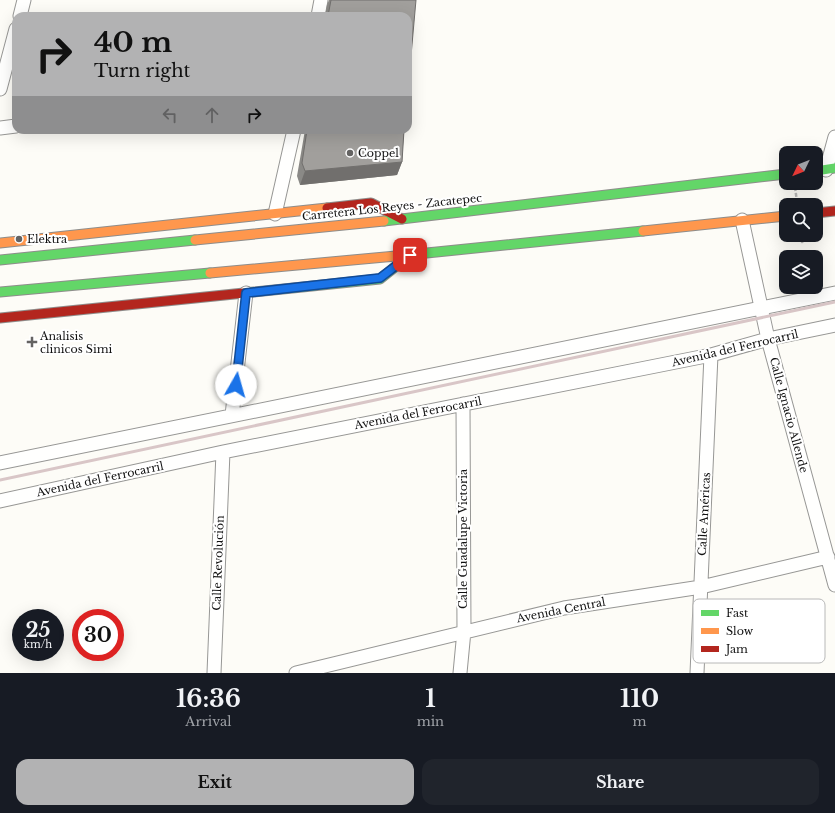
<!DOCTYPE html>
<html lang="en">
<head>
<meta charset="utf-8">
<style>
	:root { --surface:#171b24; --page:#20242c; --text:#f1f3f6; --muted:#9ea1a6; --accent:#b2b2b3 }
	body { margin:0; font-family:"Libre Baskerville",serif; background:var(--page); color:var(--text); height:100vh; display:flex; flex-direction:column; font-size:15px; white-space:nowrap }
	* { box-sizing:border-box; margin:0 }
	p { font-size:13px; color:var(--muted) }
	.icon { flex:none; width:22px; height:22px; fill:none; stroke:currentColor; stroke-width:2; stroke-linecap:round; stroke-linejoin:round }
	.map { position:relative; height:673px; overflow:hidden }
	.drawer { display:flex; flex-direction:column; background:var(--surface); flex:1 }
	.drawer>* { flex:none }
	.banner { position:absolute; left:12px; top:12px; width:400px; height:122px; border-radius:12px; box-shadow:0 4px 16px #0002; background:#b2b2b3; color:#111; overflow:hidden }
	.needle { width:26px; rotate:227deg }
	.tools { position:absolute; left:779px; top:146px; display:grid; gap:8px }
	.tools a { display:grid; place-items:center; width:44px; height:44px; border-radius:8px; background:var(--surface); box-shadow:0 4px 16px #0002; font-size:20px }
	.speed { position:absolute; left:12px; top:609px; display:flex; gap:8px; font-size:20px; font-weight:700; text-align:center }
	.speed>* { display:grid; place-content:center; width:52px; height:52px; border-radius:50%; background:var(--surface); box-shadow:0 4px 16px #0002; line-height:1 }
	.speed small { font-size:10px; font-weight:400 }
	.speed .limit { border:6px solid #d22; background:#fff; color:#111 }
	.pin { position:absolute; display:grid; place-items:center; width:34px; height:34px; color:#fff; margin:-17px; border-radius:8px; box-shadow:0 2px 6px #0006 }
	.me { position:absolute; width:44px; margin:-22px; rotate:7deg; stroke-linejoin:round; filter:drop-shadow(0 0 3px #0008) }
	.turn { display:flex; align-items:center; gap:14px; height:84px; padding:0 16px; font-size:18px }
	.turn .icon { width:52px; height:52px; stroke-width:2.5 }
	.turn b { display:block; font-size:28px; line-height:34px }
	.lanes { display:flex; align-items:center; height:38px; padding:0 16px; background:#0003; justify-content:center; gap:20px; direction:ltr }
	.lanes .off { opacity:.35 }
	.eta { display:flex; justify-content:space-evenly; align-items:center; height:68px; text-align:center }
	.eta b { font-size:24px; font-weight:700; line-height:28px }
	.primary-button { display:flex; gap:8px; margin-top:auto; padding:8px 16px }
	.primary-button a { flex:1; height:46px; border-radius:12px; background:var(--accent); color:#111; font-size:16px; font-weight:700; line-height:46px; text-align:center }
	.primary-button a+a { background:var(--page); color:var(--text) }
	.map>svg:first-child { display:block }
</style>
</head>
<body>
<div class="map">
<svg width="835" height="673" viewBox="0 0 835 673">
	<rect width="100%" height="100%" fill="#fdfcf7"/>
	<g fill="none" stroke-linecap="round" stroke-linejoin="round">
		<defs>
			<path id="street" d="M20,16l4,-16
				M318,16l3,-16
				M0,89l16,-60
				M0,128l16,-2
				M826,170l9,-33
				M275,214l19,-84
				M742,220l26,119 67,246
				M232,415l14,-122
				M0,463l835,-170
				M0,501l223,-49 488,-97 57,-16 67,-14
				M214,673l9,-221
				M296,673l268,-65 137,-21 127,-30
				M460,673l4,-42 -1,-227
				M697,673l14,-318"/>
			<path id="fast" d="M816,171l19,-3
				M384,221l402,-47
				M407,255l236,-24
				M0,260l195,-20
				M0,292l210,-19
				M244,293l136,-14 30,-24"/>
			<path id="slow" d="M643,231l143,-15
				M195,240l189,-19
				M0,243l327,-35
				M210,273l197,-18"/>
			<path id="jam" d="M327,208l44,-5 31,16
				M816,213l19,-2
				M0,318l244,-25"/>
		</defs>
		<use href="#street" stroke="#979795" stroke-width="15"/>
		<use href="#fast" stroke="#8e8d8b" stroke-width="11"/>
		<use href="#slow" stroke="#8e8d8b" stroke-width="11"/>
		<use href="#jam" stroke="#8e8d8b" stroke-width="11"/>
		<path stroke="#b9b9b8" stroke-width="2.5" stroke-dasharray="4 2" stroke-linecap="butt" d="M807,153l6,-1
			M795,187l2,15
			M801,235l1,7 10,-7"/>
		<use href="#street" stroke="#fffffe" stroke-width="13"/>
		<use href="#fast" stroke="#63d668" stroke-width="9"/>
		<use href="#slow" stroke="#ff974d" stroke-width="9"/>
		<use href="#jam" stroke="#b3261e" stroke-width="9"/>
		<path stroke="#d9c6c7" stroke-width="3" d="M0,480l835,-178"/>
	</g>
	<path fill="#8a8986" d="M329,0h87l-8,16h-83l2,-11z
		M305,130h99l-2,32 -5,13 -97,10 -3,-9z"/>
	<path fill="#716f6d" d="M402,162l-5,13 -97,10 5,-14z"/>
	<path fill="#a19f9c" stroke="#716f6d" d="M331,0h85l-8,89v-73h-80z
		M307,130h97l-2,32 -97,9 -3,-8z"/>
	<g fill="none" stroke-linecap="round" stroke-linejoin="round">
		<defs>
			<path id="route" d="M236,385l10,-92 134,-15 30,-23"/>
		</defs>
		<use href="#route" stroke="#114b97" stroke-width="10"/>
		<use href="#route" stroke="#1a73e8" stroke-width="7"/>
	</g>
	<g fill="#646362" stroke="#fff" stroke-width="1.5">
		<circle cx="350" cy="153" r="4"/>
		<circle cx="19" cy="239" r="4"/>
		<path d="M30 336h4v4h4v4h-4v4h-4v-4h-4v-4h4z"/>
	</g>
	<g text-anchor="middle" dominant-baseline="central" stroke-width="4" stroke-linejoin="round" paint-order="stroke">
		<g font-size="11" fill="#111" stroke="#fff" text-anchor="start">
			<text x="358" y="153">Coppel</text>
			<text x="27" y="239">Elektra</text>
			<text x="40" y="336">Analisis<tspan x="40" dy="13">clinicos Simi</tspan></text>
		</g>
		<g font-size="11" fill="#111" stroke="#fff">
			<text transform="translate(392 207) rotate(-6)">Carretera Los Reyes - Zacatepec</text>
			<text transform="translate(735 348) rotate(-13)">Avenida del Ferrocarril</text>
			<text transform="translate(418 413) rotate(-11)">Avenida del Ferrocarril</text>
			<text transform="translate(789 415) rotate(75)">Calle Ignacio Allende</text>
			<text transform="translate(100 479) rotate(-12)">Avenida del Ferrocarril</text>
			<text transform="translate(704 514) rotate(-87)">Calle Américas</text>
			<text transform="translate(463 539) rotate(-90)">Calle Guadalupe Victoria</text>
			<text transform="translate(218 563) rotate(-88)">Calle Revolución</text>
			<text transform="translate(561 610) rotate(-11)">Avenida Central</text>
		</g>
	</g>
	<rect x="693" y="599" width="132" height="64" rx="6" fill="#fff" stroke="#b8b8b8" stroke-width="1"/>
	<rect x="701" y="610" width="18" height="6" fill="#63d668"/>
	<rect x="701" y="628" width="18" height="6" fill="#ff974d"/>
	<rect x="701" y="646" width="18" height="6" fill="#b3261e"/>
	<g font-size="11" fill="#111">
		<text x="726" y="617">Fast</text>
		<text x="726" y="635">Slow</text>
		<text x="726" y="653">Jam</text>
	</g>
</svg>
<div class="tools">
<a><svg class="needle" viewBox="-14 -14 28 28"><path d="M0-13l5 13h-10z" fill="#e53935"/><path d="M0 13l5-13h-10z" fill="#9ea1a6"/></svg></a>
<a><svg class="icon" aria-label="search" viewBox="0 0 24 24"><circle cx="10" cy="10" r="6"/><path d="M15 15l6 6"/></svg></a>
<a><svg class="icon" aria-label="layers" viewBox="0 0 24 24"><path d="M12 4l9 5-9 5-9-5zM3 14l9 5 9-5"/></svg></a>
</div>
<div class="speed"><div>25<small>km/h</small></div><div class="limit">30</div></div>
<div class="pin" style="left:410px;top:255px;background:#d93025"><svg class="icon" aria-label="arrive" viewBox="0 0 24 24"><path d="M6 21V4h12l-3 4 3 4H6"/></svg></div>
<svg class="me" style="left:236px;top:385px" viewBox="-20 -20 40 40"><circle r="19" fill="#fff"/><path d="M0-13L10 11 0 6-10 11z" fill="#1a73e8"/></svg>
<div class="banner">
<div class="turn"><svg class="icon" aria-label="right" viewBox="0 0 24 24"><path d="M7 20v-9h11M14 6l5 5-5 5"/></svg><div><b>40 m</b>Turn right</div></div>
<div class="lanes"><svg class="icon off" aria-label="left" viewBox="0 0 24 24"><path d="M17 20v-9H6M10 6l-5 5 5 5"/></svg><svg class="icon off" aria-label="ahead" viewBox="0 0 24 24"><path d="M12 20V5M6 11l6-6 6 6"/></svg><svg class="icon" aria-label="right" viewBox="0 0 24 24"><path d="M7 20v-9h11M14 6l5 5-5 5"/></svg></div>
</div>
</div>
<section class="drawer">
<div class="eta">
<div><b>16:36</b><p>Arrival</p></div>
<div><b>1</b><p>min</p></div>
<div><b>110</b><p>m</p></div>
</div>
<div class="primary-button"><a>Exit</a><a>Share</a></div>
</section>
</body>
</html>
